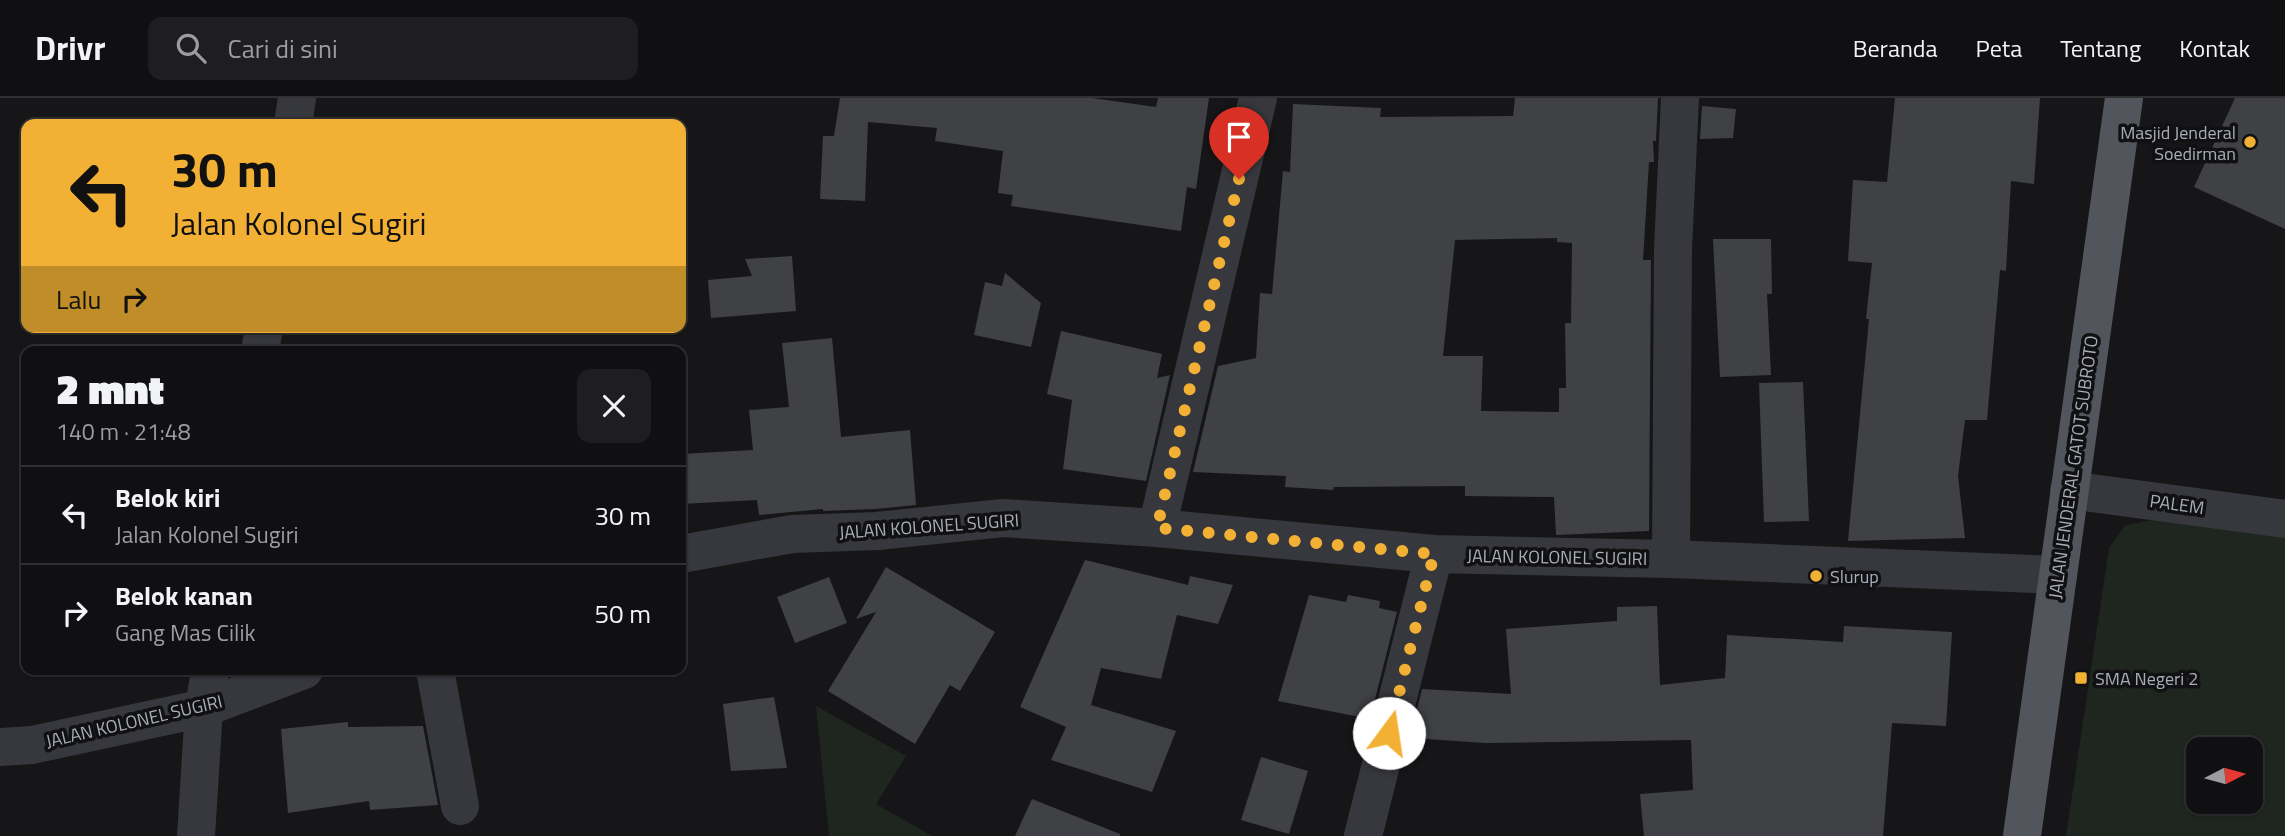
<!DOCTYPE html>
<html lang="id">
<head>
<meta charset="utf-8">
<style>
	:root { --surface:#101012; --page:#1e1e20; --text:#f1f3f6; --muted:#9c9d9f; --line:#303032 }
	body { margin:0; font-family:"Titillium Web",sans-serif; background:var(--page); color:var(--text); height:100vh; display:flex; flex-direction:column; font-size:26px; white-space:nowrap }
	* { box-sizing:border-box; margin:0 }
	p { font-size:23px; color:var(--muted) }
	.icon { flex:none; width:38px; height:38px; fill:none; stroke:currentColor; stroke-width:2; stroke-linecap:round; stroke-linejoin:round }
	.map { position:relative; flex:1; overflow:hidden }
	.sheet { position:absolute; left:21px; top:248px; width:665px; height:329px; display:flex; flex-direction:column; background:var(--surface); border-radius:14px; box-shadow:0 2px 5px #0004,0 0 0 2px var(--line) }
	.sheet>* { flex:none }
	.banner { position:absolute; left:21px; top:21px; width:665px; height:214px; border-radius:14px; box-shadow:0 2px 5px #0004,0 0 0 2px var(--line); background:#f2b134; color:#111; overflow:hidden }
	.needle { width:46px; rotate:84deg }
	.tools { position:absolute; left:2186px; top:639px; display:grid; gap:14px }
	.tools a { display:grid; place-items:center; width:77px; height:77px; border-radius:14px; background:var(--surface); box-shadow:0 2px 5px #0004,0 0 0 2px var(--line); font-size:35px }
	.pin { position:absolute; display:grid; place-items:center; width:60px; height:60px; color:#fff; margin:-72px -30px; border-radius:50% 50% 50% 0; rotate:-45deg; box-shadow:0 0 7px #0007 }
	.pin .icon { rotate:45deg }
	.me { position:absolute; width:77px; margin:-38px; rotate:14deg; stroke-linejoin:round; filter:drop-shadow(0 0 5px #0008) }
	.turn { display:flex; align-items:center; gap:24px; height:147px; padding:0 35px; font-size:32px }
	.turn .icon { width:91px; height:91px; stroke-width:2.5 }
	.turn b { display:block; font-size:49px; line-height:60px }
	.then { display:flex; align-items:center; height:66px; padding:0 35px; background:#0003; gap:14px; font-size:26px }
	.round { display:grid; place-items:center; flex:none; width:74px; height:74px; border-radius:14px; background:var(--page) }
	.head { display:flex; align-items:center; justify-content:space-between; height:119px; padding:0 35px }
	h1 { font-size:42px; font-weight:800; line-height:52px }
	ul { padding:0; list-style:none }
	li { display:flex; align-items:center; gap:21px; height:98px; padding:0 35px; border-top:2px solid var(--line) }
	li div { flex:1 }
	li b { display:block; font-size:26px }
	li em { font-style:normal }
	header { display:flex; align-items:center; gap:42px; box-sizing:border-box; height:98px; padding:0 35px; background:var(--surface); border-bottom:2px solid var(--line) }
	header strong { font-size:33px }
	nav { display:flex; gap:38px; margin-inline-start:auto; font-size:24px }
	.search { width:490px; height:63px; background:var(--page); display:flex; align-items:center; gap:18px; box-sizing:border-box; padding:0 24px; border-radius:14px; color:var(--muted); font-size:26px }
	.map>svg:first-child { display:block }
</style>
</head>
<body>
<header>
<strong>Drivr</strong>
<div class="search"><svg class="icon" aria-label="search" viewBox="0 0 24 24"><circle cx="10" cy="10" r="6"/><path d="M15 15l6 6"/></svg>Cari di sini</div>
<nav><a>Beranda</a><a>Peta</a><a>Tentang</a><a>Kontak</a></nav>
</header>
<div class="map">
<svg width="2285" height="738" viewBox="0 0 2285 738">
	<rect width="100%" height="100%" fill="#161618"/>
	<path fill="#1e261f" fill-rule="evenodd" d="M2153,422l132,15v301h-219l43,-288 16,-23zM2198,651h52v53h-52z
		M816,608l90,50 -30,48 56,32h-103z"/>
	<path fill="#404145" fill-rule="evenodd" d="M840,0h252l64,9 2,-9h51l-13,91 -9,-2 -6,44 -170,-25 2,-11 -15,-2 5,-42 -68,-10 2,-13 -69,-6 -3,79 -45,-2 3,-63h11z
		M1515,0h143l-2,43h-3l1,21h-5l-6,98h8l-2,271 -93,4 -2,-38 -89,-1v-10l-131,1 -1,3 -48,-3 1,-11 -93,-4 25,-106 38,-8 4,-65 12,1 11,-123 7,1 3,-68 88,4 -1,9 133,-1zM1557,140v4l15,1 -1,80h-6l1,65h-7v24l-78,-1 2,-55h-40l12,-116z
		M1895,0h145l-6,86 -23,-3 -5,90 -6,-1 -13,150h-22l-7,56 7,62 -117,3 21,-222h-3l6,-56 -24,-2 5,-81 34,2z
		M2235,0h50v131l-91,-42z
		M1702,8l34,3 -3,29 -33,1z
		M1713,141h58l1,55h-5l4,81 -51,2z
		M792,158l4,55 -85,7 -3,-38 44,-4 -7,-17z
		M1005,175l36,30 -10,44 -57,-12 11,-53 17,4z
		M1061,233l101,23 -5,24 13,-3 -24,106 -83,-12 9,-69 -25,-6z
		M832,240l9,99 69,-7 6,75 -41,4 -52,2v-2l-64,6 -2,-15 -76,4v-50l72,-4 -4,-40 40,-3 -7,-64z
		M1803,284l6,139 -45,1 -5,-139z
		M1085,462l103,25 2,-9 43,9 -15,39 -41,-9 -16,64 -60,-11 -10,37 85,26 -24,61 -101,-32 15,-33 -46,-20z
		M886,469l109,65 -35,59 -10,-6 -35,59 -87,-53 48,-79 -20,7z
		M829,479l18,46 -52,20 -18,-46z
		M1309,497l37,7 2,-7 32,6 -1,7 18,4 -27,107 -92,-18z
		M1657,508l3,79 65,-7 2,-43 116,7 1,-16 108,6 -6,94 -54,-3 -9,113h-239l-4,-42 53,-4 -2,-50 -205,3 -76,-5 12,-49 89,5 -5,-65 111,-8v-14z
		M774,599l13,71 -56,3 -8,-67z
		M348,624v5l75,-1 15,79 -68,5 -1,-9 -81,12 -7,-84z
		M1261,659l47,14 -19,63 -48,-14z
		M1032,701l88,35v2h-105z"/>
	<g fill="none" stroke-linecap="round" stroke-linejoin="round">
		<path stroke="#37383d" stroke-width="38" d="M293,26l4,-26
			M260,254l4,-25
			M2069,392l216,29
			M1157,430l101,-430
			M681,456l111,-20 85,-3 126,-13 154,10 277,26 237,5 387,16
			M1671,461l2,-310 7,-151
			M435,572l25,136
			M0,649l32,-2 172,-37 100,-38
			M196,738l8,-128 6,-38
			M1363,738l71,-282"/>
		<path stroke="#53555c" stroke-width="38" d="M2022,738l102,-738"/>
	</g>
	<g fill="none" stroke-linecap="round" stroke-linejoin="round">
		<path stroke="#f2b134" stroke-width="12" stroke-dasharray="0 21.6" d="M1239,81l-82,349 277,26 -45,179"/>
	</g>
	<g fill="#f2b134" stroke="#111113" stroke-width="2.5">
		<circle cx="2250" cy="44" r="7"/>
		<circle cx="1816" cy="478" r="7"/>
		<rect x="2074" y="573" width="14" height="14" rx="3.5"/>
	</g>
	<g text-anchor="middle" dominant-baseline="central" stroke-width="7" stroke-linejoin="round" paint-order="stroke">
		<g font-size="18" fill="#a8adb8" stroke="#111113" text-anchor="start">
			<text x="2236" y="34" text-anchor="end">Masjid Jenderal<tspan x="2236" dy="21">Soedirman</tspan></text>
			<text x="1830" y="478">Slurup</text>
			<text x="2095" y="580">SMA Negeri 2</text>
		</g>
		<g font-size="18" fill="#a8adb8" stroke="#111113">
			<text transform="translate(2073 369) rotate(-82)">JALAN JENDERAL GATOT SUBROTO</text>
			<text transform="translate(2177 406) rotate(8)">PALEM</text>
			<text transform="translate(929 428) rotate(-4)">JALAN KOLONEL SUGIRI</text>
			<text transform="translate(1557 459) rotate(1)">JALAN KOLONEL SUGIRI</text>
			<text transform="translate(134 623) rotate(-13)">JALAN KOLONEL SUGIRI</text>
		</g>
	</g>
</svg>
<div class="tools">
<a><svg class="needle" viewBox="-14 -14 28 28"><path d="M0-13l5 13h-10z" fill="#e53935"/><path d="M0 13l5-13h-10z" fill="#9c9d9f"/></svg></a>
</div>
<div class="pin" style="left:1239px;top:81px;background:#d93025"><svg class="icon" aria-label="arrive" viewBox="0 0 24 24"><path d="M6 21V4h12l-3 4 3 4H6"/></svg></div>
<svg class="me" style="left:1389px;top:635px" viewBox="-20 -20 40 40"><circle r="19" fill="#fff"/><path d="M0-13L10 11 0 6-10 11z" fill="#f2b134"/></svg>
<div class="banner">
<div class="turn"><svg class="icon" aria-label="left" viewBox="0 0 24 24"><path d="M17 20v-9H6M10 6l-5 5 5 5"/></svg><div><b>30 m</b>Jalan Kolonel Sugiri</div></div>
<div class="then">Lalu<svg class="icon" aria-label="right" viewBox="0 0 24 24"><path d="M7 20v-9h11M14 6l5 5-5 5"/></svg></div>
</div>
<section class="sheet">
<div class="head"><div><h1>2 mnt</h1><p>140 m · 21:48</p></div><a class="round"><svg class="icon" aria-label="close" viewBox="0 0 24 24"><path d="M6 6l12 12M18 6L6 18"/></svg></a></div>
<ul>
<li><svg class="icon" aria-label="left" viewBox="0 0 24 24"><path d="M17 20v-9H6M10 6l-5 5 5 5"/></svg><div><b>Belok kiri</b><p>Jalan Kolonel Sugiri</p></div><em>30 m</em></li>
<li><svg class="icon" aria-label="right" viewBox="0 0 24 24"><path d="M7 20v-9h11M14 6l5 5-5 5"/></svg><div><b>Belok kanan</b><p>Gang Mas Cilik</p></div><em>50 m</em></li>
</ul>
</section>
</div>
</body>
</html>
